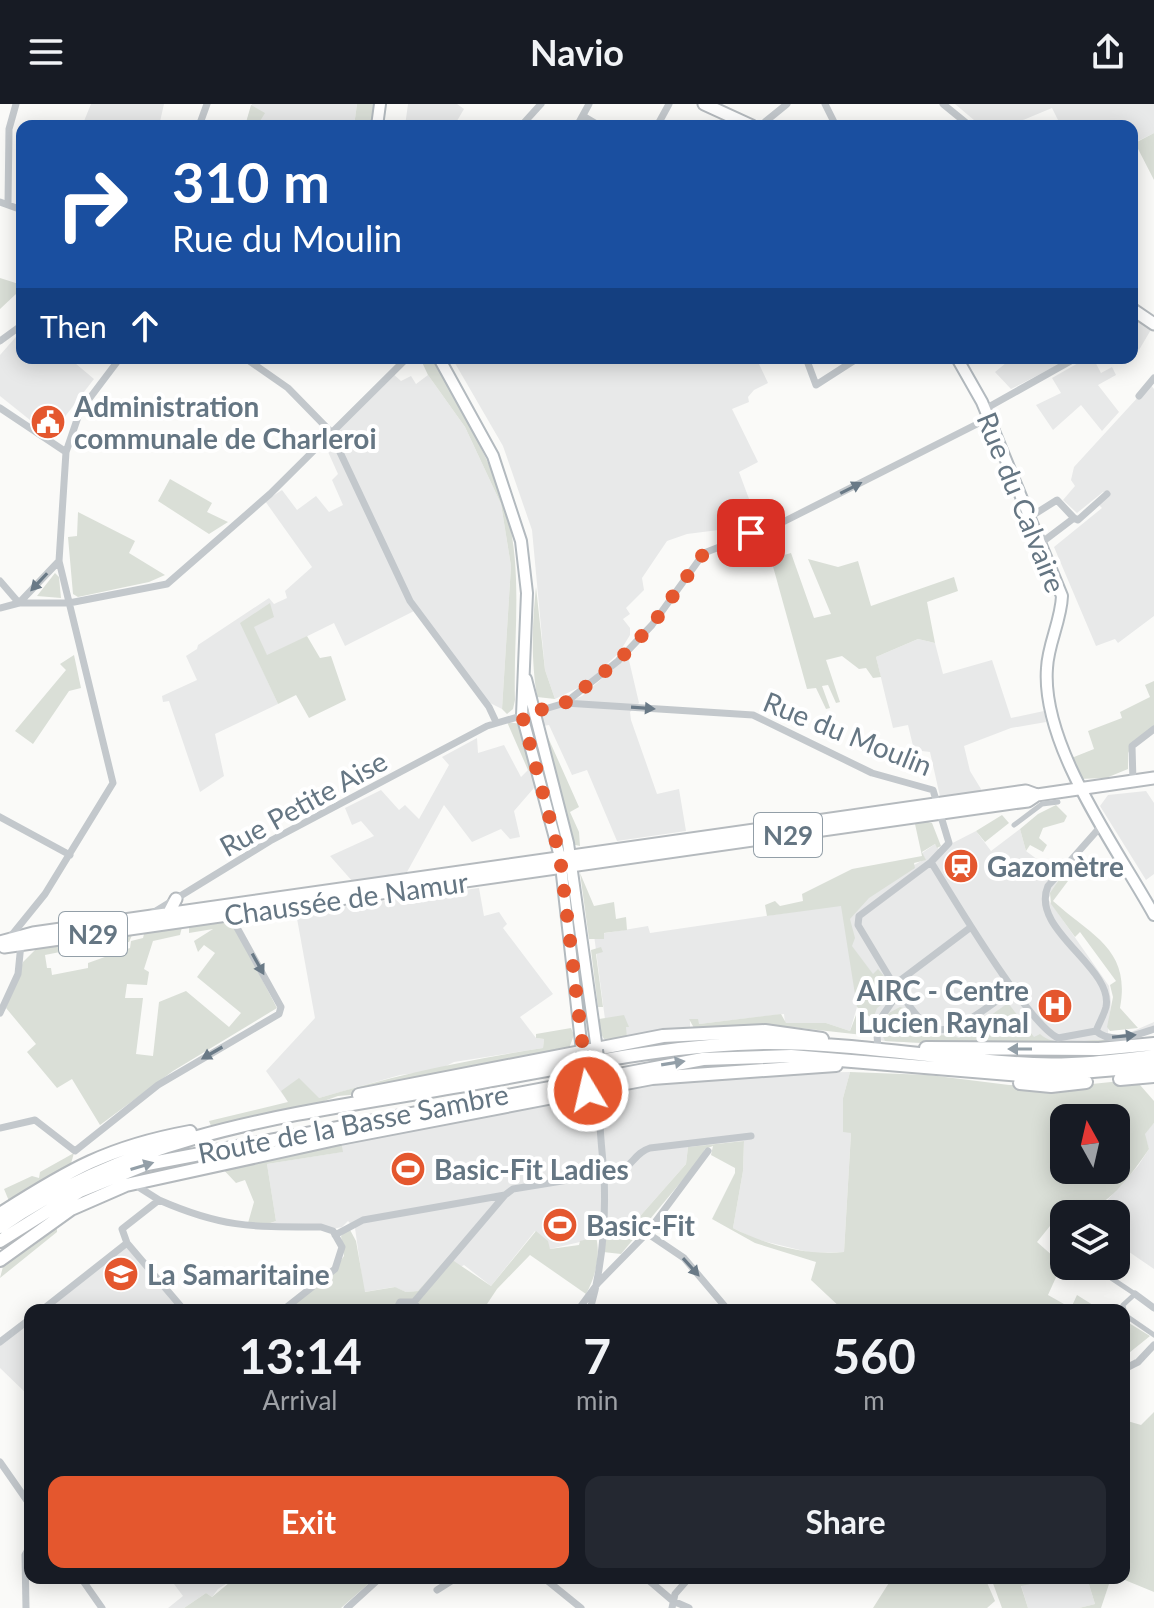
<!DOCTYPE html>
<html lang="en">
<head>
<meta charset="utf-8">
<style>
	:root { --surface:#171b24; --page:#242831; --text:#f1f3f6; --muted:#9ea1a6; --accent:#e4572e }
	body { margin:0; font-family:Lato,sans-serif; background:var(--page); color:var(--text); height:100vh; display:flex; flex-direction:column; font-size:30px; white-space:nowrap }
	* { box-sizing:border-box; margin:0 }
	p { font-size:26px; color:var(--muted) }
	.icon { flex:none; width:44px; height:44px; fill:none; stroke:currentColor; stroke-width:2; stroke-linecap:round; stroke-linejoin:round }
	.map { position:relative; flex:1; overflow:hidden }
	.sheet { position:absolute; left:24px; top:1200px; width:1106px; height:280px; display:flex; flex-direction:column; background:var(--surface); border-radius:16px; box-shadow:0 4px 20px #0003 }
	.sheet>* { flex:none }
	.banner { position:absolute; left:16px; top:16px; width:1122px; height:244px; border-radius:16px; box-shadow:0 4px 20px #0003; background:#1a4fa0; color:#fff; overflow:hidden }
	.needle { width:52px; rotate:352deg }
	.buttons { position:absolute; left:1050px; top:1000px; display:grid; gap:16px }
	.buttons a { display:grid; place-items:center; width:80px; height:80px; border-radius:16px; background:var(--surface); box-shadow:0 4px 20px #0003; font-size:40px }
	.pin { position:absolute; display:grid; place-items:center; width:68px; height:68px; color:#fff; margin:-34px; border-radius:16px; box-shadow:0 4px 12px #0006 }
	.me { position:absolute; width:88px; margin:-44px; rotate:351deg; stroke-linejoin:round; filter:drop-shadow(0 0 6px #0008) }
	.turn { display:flex; align-items:center; gap:28px; height:168px; padding:0 24px; font-size:36px }
	.turn .icon { width:104px; height:104px; stroke-width:2.5 }
	.turn b { display:block; font-size:56px; line-height:68px }
	.then { display:flex; align-items:center; height:76px; padding:0 24px; background:#0003; gap:16px; font-size:30px }
	.eta { display:flex; justify-content:space-evenly; align-items:center; height:136px; text-align:center }
	.eta b { font-size:48px; font-weight:700; line-height:56px }
	.primary-button { display:flex; gap:16px; margin-top:auto; padding:16px 24px }
	.primary-button a { flex:1; height:92px; border-radius:16px; background:var(--accent); color:#fff; font-size:32px; font-weight:700; line-height:92px; text-align:center }
	.primary-button a+a { background:var(--page); color:var(--text) }
	header { display:flex; justify-content:space-between; align-items:center; height:104px; padding:0 24px; background:var(--surface); font-size:36px; font-weight:700 }
	.map>svg:first-child { display:block }
</style>
</head>
<body>
<header><svg class="icon" aria-label="menu" viewBox="0 0 24 24"><path d="M4 6h16M4 12h16M4 18h16"/></svg>Navio<svg class="icon" aria-label="share" viewBox="0 0 24 24"><path d="M12 15V3M7 8l5-5 5 5M5 13v7h14v-7"/></svg></header>
<div class="map">
<svg width="1154" height="1504" viewBox="0 0 1154 1504">
	<rect width="100%" height="100%" fill="#fafaf8"/>
	<path fill="#e8e9e9" d="M91,0h73l-5,22h-77z
		M252,0h105l-3,22h-109z
		M408,0h49l7,5 -10,17h-49z
		M955,0h199v29l-22,11v-18h-71l-9,-18 -43,18h-28z
		M1132,207l20,17 -13,22 -7,-6z
		M22,226v28h47l25,21 -44,57 -50,-40v-41z
		M452,254h156l3,5 13,-5h143l-8,6 9,19 -14,7 -6,7 1,5 -17,7 26,53 -19,10 16,43 11,9 -79,10 -20,7 -25,37 2,12 -18,18 4,6 -7,5 7,9v7l-11,18 -35,32 -29,14 -10,-29 -13,-140 -29,-84z
		M1012,254h59l-60,31 -16,-17z
		M1087,254h6l8,15 11,-6 4,8 -18,10 21,27 -17,19 -21,-26 -28,25 -17,-25 25,-12 -9,-15z
		M391,268l10,9 10,-5 5,8 12,-9 37,52 36,77 10,62 -9,143 -16,-8 -70,-91 -71,36 -11,-23 -67,33 -14,-29 -12,-4 37,81 -63,30 9,42 -24,16 -31,-91 -6,1 -1,-6 35,-16 -11,-24 11,-7 1,-4 71,-47 5,6 13,-6 -2,-7 27,-24 -47,-66 17,-11 15,20 19,-14 13,16 14,-7 -11,-25 6,-6 -14,-31z
		M1150,280l4,5v227l-36,27 -3,-4 -19,7 -42,-99 48,-39 -3,-3 9,-10 -5,-3 -26,21 -14,-13 12,-14 -4,-6 3,-13z
		M918,535l17,4 8,31 49,-14 19,58 33,-7 2,11 -35,6 -47,18 6,25 11,18 -2,7 -38,5 -11,-49 -16,-2 -6,-25 -15,3 -17,-71z
		M628,552l11,47 -9,9 1,8 26,74 22,-5 7,42 -69,10 -30,-71 -15,5 -23,-50 -6,1 -5,-11 44,-19z
		M477,634l1,15 26,-8 17,32 7,-7 12,11 -26,30 6,26 -10,2 -9,-10 -29,13 -28,-37 -37,67 -54,10 -23,-26 44,-20 -13,-15 -9,4 -7,-17 36,-18 18,20 6,-5 14,14 30,-54 -7,-8z
		M1146,687l8,12v71l-8,6 -46,-74 8,-11z
		M1020,725l6,22 35,26 -13,22 61,87 2,16 -3,31 14,3 32,-14 -1,11 -12,3v5l-124,7 -132,-7 -11,-2 -1,-20 -16,-12 -7,24 -24,-8h-41l-1,-9 -85,10 -9,-4v7l-63,11 -21,-11 -12,-92 54,-9 2,7 191,-28 84,-46 -3,-6 13,-9 4,6 37,-19 15,20z
		M479,784l5,28 15,-4 8,12 -4,4 50,66 -33,23 16,21 8,1 -1,9 -89,14 -16,8 -38,5 -109,31 -25,-35 49,-53 -19,-105z
		M850,968l-7,26 8,35 -7,119 -32,1 -57,-14 -22,-11 10,-57 1,-30 -56,6 -2,17 -59,67 -77,18 -15,-18 -44,55 -27,-21 -46,26 -12,1 -12,-5 -30,5 -9,-64 -7,-7 -6,6 -14,3 -66,-4 14,-5 -9,-57 75,-12 -1,-11 299,-55 108,-12z
		M1154,1019v146l-38,-26v-29h-30l16,-8 36,-40 11,-17 -5,-15z
		M126,1142l56,64h-137z
		M30,1218v75l-30,-29v-24z
		M179,1474h56l-17,11 -6,8 -6,-4 -22,15h-16l15,-12 -9,-12z
		M1033,1474h54l8,26 -16,4h-51l-7,-23 13,-2z"/>
	<path fill="#dadfd7" fill-rule="evenodd" d="M357,0h18l-2,22h-19z
		M251,1l14,8 -8,13h-12z
		M1154,29v47l-19,-37z
		M0,174l22,7v12l-6,-3 -16,15z
		M420,254h13c24,48 56,96 72,148 19,62 8,130 10,194l-2,9 -6,5 -5,-5 9,-143 -10,-62 -36,-77 -37,-52z
		M170,375l42,24 -5,9 21,10 -19,12 -51,-33z
		M78,408l57,29 -6,12 36,22 -16,7 -71,15 -5,-3 -5,-57 9,-1z
		M776,426l8,25 7,-2 23,65 17,-4 -23,-55 30,8 20,-6 13,45 83,-29 4,14 -31,11 8,41 -17,-4 -42,18 5,20 -8,1 -7,-10 -7,1 -17,-13 -16,4 14,42 -4,1 -8,-18 -6,1 8,22 -4,1 -10,-21 -9,1 -43,-155z
		M55,469l4,4 2,21 -24,-2z
		M536,483l9,83 10,29 -18,-2c-6,-40 -5,-70 -1,-110z
		M270,499l4,14 -20,10 13,28 40,-19 13,22 11,-2 15,44 -37,18 -13,-23 -18,9 -38,-81z
		M74,551l7,33 -12,3 -36,53 -18,-13 51,-61 -6,-6z
		M1154,577v47l-21,16 -5,9v16l-22,9 -27,1 -10,-20 25,-10 -6,-18 34,-13 -2,-6 30,-15 -5,-12z
		M538,611l41,92 -9,5 9,20 1,14 -9,-2z
		M507,618l16,2 13,53 -8,-7z
		M1056,701l11,11 -3,6 -21,6 -4,10 8,7 -4,7 -13,-7 -4,6 -6,-22 18,-15z
		M1002,711l7,8 -24,19 -9,-11z
		M924,717l8,2 9,23 -4,2 -2,-4 -13,8 4,8 -12,3 1,5 -46,30 -19,21 5,19 -3,8 21,28 5,-5 11,13 -1,18 -11,8 -4,11 -16,-12 -16,-101 -74,10 -2,-11 10,-4 5,5 23,-5 -1,-7 50,-25 70,-13 -7,-32z
		M580,769l14,33 20,-4 2,17 10,-2 1,13 -23,3v6h-15z
		M1061,773l7,4 -15,20c39,35 78,48 67,107l18,20 -28,3 -3,-4 6,-30 -3,-12 6,-4 -36,-49 -5,5 -24,-33 -1,-11z
		M231,816l46,88 -104,63 -73,54 -28,-46 -15,9 -30,-36 9,-8 -30,-36 17,-46 13,-13 97,-16 -4,9 -30,4 -12,7 -2,-6 -40,8 2,13h4l1,7 36,-7v-5l42,-15 1,-7 12,-3 2,-8 37,-3 -2,8 -27,6 -9,28 5,3 -2,13 -20,-1 -2,14h18l-7,56 17,2 6,-54 27,-11 43,36 12,-14 -44,-36 18,-24 -11,-8 -6,7 -4,-11 19,-12 -24,4v-6z
		M601,843l2,5 -7,2 7,53h-5l-7,-57z
		M1008,899l26,34 6,-3c20,18 56,-1 81,9l-104,5 -132,-7 -5,-11 7,-16 13,-7c16,4 17,19 31,26 10,4 19,1 28,5z
		M781,910l5,9h40l24,8 6,-16 16,21 -81,-9 -97,1 -5,-9h9l1,5z
		M624,911l5,12h-3l1,11 -23,1 -6,-10 1,-10z
		M571,924l3,7 -6,16 -195,42 -35,3 -42,15 -85,15 -2,-5 79,-19 -7,-11 18,-13 20,20c76,-23 147,-38 224,-50l1,-9 -8,-1v-4z
		M850,968l79,3 80,10 54,2 77,-8v6l14,16v22l-9,11 4,15c-18,26 -52,76 -86,61l-26,32 25,22 -14,31 23,13 6,-13 24,15h-258l-32,-30 5,-18 -61,-19 -43,-24 23,-46v-5l-24,-13 2,-9 -8,3 -5,10 -79,95 -18,-2 5,-20 19,-1 59,-67 2,-17 56,-6 -1,30 -10,57c33,17 75,28 111,24l7,-119 -8,-1v-34zM1064,1014h52v52h-52z
		M341,1037l2,11 -76,12 9,57 -14,5 -14,-3 6,-21 -9,-22 -9,3 -16,-17z
		M74,1049l-4,14 -61,34 -5,-12 28,-13 7,2 1,-6z
		M57,1120v8l-57,46 5,-19z
		M349,1124l7,13 9,51 30,-5 11,5 12,-1 30,-34 43,29 45,-55 12,10 2,8 29,-4 1,-4 16,-4c5,19 -1,41 -10,57l-56,-39 -33,34 -14,21h-197l49,-41 9,-13 -3,-20z
		M1124,1216l26,16 -26,21z
		M1154,1308v180l-34,-14 -11,6 -8,24h-22l16,-4 -8,-26h37v-46l4,-5 -4,-3v-104l17,5z
		M235,1474h140l-34,30h-157l22,-15 6,4z
		M892,1474h93l10,23 -8,7h-114z
		M991,1474h42l2,5 -14,3 7,22h-26z"/>
	<g fill="none" stroke-linecap="round" stroke-linejoin="round">
		<defs>
			<path id="secondary" d="M377,22l3,-22
				M439,254l54,98 28,85 6,52 -5,122 38,142 22,194
				M957,254l25,44 80,194c-1,25 -14,48 -15,72 -6,78 70,180 107,247
				M526,575l42,164 29,207"/>
			<path id="primary" d="M704,0l48,22
				M1132,205l22,15
				M166,814l10,-19
				M0,838l33,-9 993,-142 11,4 117,-17
				M4,843l1001,-143 23,-3 9,-6"/>
			<path id="trunk" d="M926,944l173,1 55,-5
				M1120,975l34,-3
				M1020,979l31,3 35,-4
				M359,991l304,-59 102,-5 57,8
				M0,1110c69,-44 108,-67 190,-82
				M0,1123c144,-100 308,-114 476,-144 97,-17 194,-39 293,-40 89,0 176,17 264,21 40,2 82,-3 121,-8
				M0,1137l80,-50 67,-27 556,-105 88,-3 241,20 122,-10
				M0,1156l71,-51 55,-24 214,-47 312,-60 184,-13"/>
		</defs>
		<use href="#secondary" stroke="#b3babf" stroke-width="14"/>
		<use href="#primary" stroke="#b5babe" stroke-width="15"/>
		<use href="#trunk" stroke="#b4b9bd" stroke-width="16"/>
		<path stroke="#c3c8cc" stroke-width="5" d="M1014,721l28,-21 16,-2
			M1093,1162l42,28 -12,11 2,10 29,20"/>
		<path stroke="#c3c8cc" stroke-width="7" d="M825,0l11,22
			M943,0l27,22
			M583,12l17,10
			M199,22l8,-22
			M521,22l20,-22
			M577,22l12,-22
			M657,22l12,-22
			M760,22l27,-22
			M0,98l22,8
			M8,100l1,-75 7,-25
			M0,237l22,-16
			M245,254l43,30 42,43 80,170 79,106 7,15
			M806,254l10,27 42,-27
			M1139,292l15,-18
			M0,304l66,44
			M985,305l91,-51
			M1030,413l27,-17 17,18 -33,25
			M1074,414l4,2 29,-26
			M0,477l19,22
			M19,499l40,-42
			M0,504l19,-5h50l98,-19 103,-90 137,-136
			M565,599l53,-42 34,-36 52,-72 77,-30 208,-105
			M1133,678l-1,-36 22,-17
			M0,713l70,38
			M931,758c21,34 97,162 127,176l38,-7c3,-8 8,-16 10,-24 8,-40 -77,-77 -58,-121l54,-61
			M151,810l119,-73 217,-115 78,-23 188,12 119,58 61,17 16,53 -18,19 -72,54 -1,9 36,60 -2,17 -16,23 2,22
			M971,823l-77,58c10,12 20,30 32,40 21,19 69,-24 88,-37
			M11,832l34,-42 68,-111 -54,-222 7,-109 14,-41 40,-53
			M0,909l18,-39 3,-30
			M1096,927c16,14 40,4 58,-2
			M588,987l7,35
			M0,1024l35,-8 40,31 83,-66 121,-71 2,-7 -51,-92
			M140,1084l19,12
			M647,1129l37,25 44,52
			M335,1131l28,-15 142,-25 8,-6 104,-17c15,-4 17,-19 33,-24l101,-12
			M127,1139l-5,-14 37,-29c64,28 93,27 162,27l12,4 9,16 -7,22 -52,41
			M1135,1190l19,14
			M414,1198l91,-107
			M42,1206l85,-67 57,67
			M396,1206l4,-8h14l5,8
			M578,1206l20,-27 49,-50 61,-82
			M590,1206c12,-42 16,-91 14,-135 -2,-30 -7,-57 -2,-86
			M0,1238l30,-23
			M1124,1265l14,-7 16,-17
			M0,1358l30,43
			M81,1474l21,30
			M544,1474l37,30
			M646,1474l27,23 16,7
			M437,1486l19,-12
			M26,1504l-1,-53 5,-9
			M347,1504l33,-30
			M672,1504l3,-14 14,-16"/>
		<use href="#secondary" stroke="#fff" stroke-width="10"/>
		<use href="#primary" stroke="#fff" stroke-width="11"/>
		<use href="#trunk" stroke="#fff" stroke-width="12"/>
		<defs>
			<path id="secondary-bridge" d="M597,946l5,39
				M582,947l6,40"/>
		</defs>
		<use href="#secondary-bridge" stroke="#b3babf" stroke-width="14" stroke-linecap="butt"/>
		<use href="#secondary-bridge" stroke="#fff" stroke-width="10"/>
	</g>
	<defs><path id="oneway-solid" d="M-6-.8H1V-3.2L6.5 0L1 3.2V.8H-6Z" transform="scale(2)"/></defs>
	<g fill="#6a7a87">
		<use href="#oneway-solid" transform="translate(851 384) rotate(-27)"/>
		<use href="#oneway-solid" transform="translate(39 478) rotate(133)"/>
		<use href="#oneway-solid" transform="translate(643 604) rotate(4)"/>
		<use href="#oneway-solid" transform="translate(258 860) rotate(61)"/>
		<use href="#oneway-solid" transform="translate(1124 932) rotate(-6)"/>
		<use href="#oneway-solid" transform="translate(212 949) rotate(150)"/>
		<use href="#oneway-solid" transform="translate(691 1163) rotate(48)"/>
	</g>
	<g fill="#939fa8">
		<use href="#oneway-solid" transform="translate(1020 945) rotate(180)"/>
		<use href="#oneway-solid" transform="translate(673 959) rotate(-9)"/>
		<use href="#oneway-solid" transform="translate(142 1062) rotate(-17)"/>
	</g>
	<g fill="none" stroke-linecap="round" stroke-linejoin="round">
		<path stroke="#e4572e" stroke-width="14" stroke-dasharray="0 25.2" d="M588,987l-28,-234 -38,-142 43,-12 53,-42 34,-36 52,-72 47,-20"/>
	</g>
	<defs>
		<symbol id="civic-disc" viewBox="-11 -11 22 22"><circle r="9.5" fill="#e4572e" stroke="#fff"/><path d="M-.6-6.5H3V-4.5H.6V-3L4-1V1h2V6H-6V1h2V-1L-.6-3ZM-1.2 2.5V6h2.4V2.5Z" fill="#fff"/></symbol>
		<symbol id="station-disc" viewBox="-11 -11 22 22"><circle r="9.5" fill="#e4572e" stroke="#fff"/><path d="M-3-6H3Q5-6 5-4V2Q5 4 3 4L4.5 6H3L1.5 4h-3L-3 6H-4.5L-3 4Q-5 4-5 2V-4Q-5-6-3-6ZM-3.5-4v3h7v-3ZM-3.5 1v1.5H-2V1ZM2 1v1.5H3.5V1Z" fill="#fff"/></symbol>
		<symbol id="hospital-disc" viewBox="-11 -11 22 22"><circle r="9.5" fill="#e4572e" stroke="#fff"/><path d="M-5-5h3v3.5h4V-5h3V5h-3V1.5h-4V5h-3Z" fill="#fff"/></symbol>
		<symbol id="stadium-disc" viewBox="-11 -11 22 22"><circle r="9.5" fill="#e4572e" stroke="#fff"/><path d="M0-5a6.5 5 0 1 0 0 10a6.5 5 0 1 0 0-10ZM-3.5-1.8h7v3.6h-7Z" fill="#fff"/></symbol>
		<symbol id="school-disc" viewBox="-11 -11 22 22"><circle r="9.5" fill="#e4572e" stroke="#fff"/><path d="M0-5L7-2L0 1L-7-2ZM-4 1L0 2.5L4 1V4Q0 6-4 4Z" fill="#fff"/></symbol>
	</defs>
	<g fill-rule="evenodd">
		<use href="#civic-disc" x="28" y="298" width="40" height="40"/>
		<use href="#station-disc" x="941" y="742" width="40" height="40"/>
		<use href="#hospital-disc" x="1035" y="882" width="40" height="40"/>
		<use href="#stadium-disc" x="388" y="1045" width="40" height="40"/>
		<use href="#stadium-disc" x="540" y="1101" width="40" height="40"/>
		<use href="#school-disc" x="101" y="1150" width="40" height="40"/>
	</g>
	<g text-anchor="middle" dominant-baseline="central" stroke-width="8" stroke-linejoin="round" paint-order="stroke">
		<g fill="#fff" stroke="#939fa8" stroke-width="2">
			<rect x="754" y="709" width="68" height="44" rx="6"/>
			<rect x="59" y="808" width="68" height="44" rx="6"/>
		</g>
		<g font-size="26" font-weight="bold" fill="#657683">
			<text x="788" y="731">N29</text>
			<text x="93" y="830">N29</text>
		</g>
		<g font-size="28" font-weight="bold" fill="#657683" stroke="#fff" text-anchor="start">
			<text x="74" y="302">Administration<tspan x="74" dy="32">communale de Charleroi</tspan></text>
			<text x="987" y="762">Gazomètre</text>
			<text x="1029" y="886" text-anchor="end">AIRC - Centre<tspan x="1029" dy="32">Lucien Raynal</tspan></text>
			<text x="434" y="1065">Basic-Fit Ladies</text>
			<text x="586" y="1121">Basic-Fit</text>
			<text x="147" y="1170">La Samaritaine</text>
		</g>
		<g font-size="28" fill="#657683" stroke="#fff">
			<text transform="translate(1022 398) rotate(68)">Rue du Calvaire</text>
			<text transform="translate(848 629) rotate(22)">Rue du Moulin</text>
			<text transform="translate(303 699) rotate(-29)">Rue Petite Aise</text>
			<text transform="translate(346 794) rotate(-8)">Chaussée de Namur</text>
			<text transform="translate(353 1019) rotate(-11)">Route de la Basse Sambre</text>
		</g>
	</g>
</svg>
<div class="buttons">
<a><svg class="needle" viewBox="-14 -14 28 28"><path d="M0-13l5 13h-10z" fill="#e53935"/><path d="M0 13l5-13h-10z" fill="#9ea1a6"/></svg></a>
<a><svg class="icon" aria-label="layers" viewBox="0 0 24 24"><path d="M12 4l9 5-9 5-9-5zM3 14l9 5 9-5"/></svg></a>
</div>
<div class="pin" style="left:751px;top:429px;background:#d93025"><svg class="icon" aria-label="arrive" viewBox="0 0 24 24"><path d="M6 21V4h12l-3 4 3 4H6"/></svg></div>
<svg class="me" style="left:588px;top:987px" viewBox="-20 -20 40 40"><circle r="17" fill="#e4572e" stroke="#fff" stroke-width="3"/><path d="M0-11L8 9 0 5-8 9z" fill="#fff"/></svg>
<div class="banner">
<div class="turn"><svg class="icon" aria-label="right" viewBox="0 0 24 24"><path d="M7 20v-9h11M14 6l5 5-5 5"/></svg><div><b>310 m</b>Rue du Moulin</div></div>
<div class="then">Then<svg class="icon" aria-label="ahead" viewBox="0 0 24 24"><path d="M12 20V5M6 11l6-6 6 6"/></svg></div>
</div>
<section class="sheet">
<div class="eta">
<div><b>13:14</b><p>Arrival</p></div>
<div><b>7</b><p>min</p></div>
<div><b>560</b><p>m</p></div>
</div>
<div class="primary-button"><a>Exit</a><a>Share</a></div>
</section>
</div>
</body>
</html>
